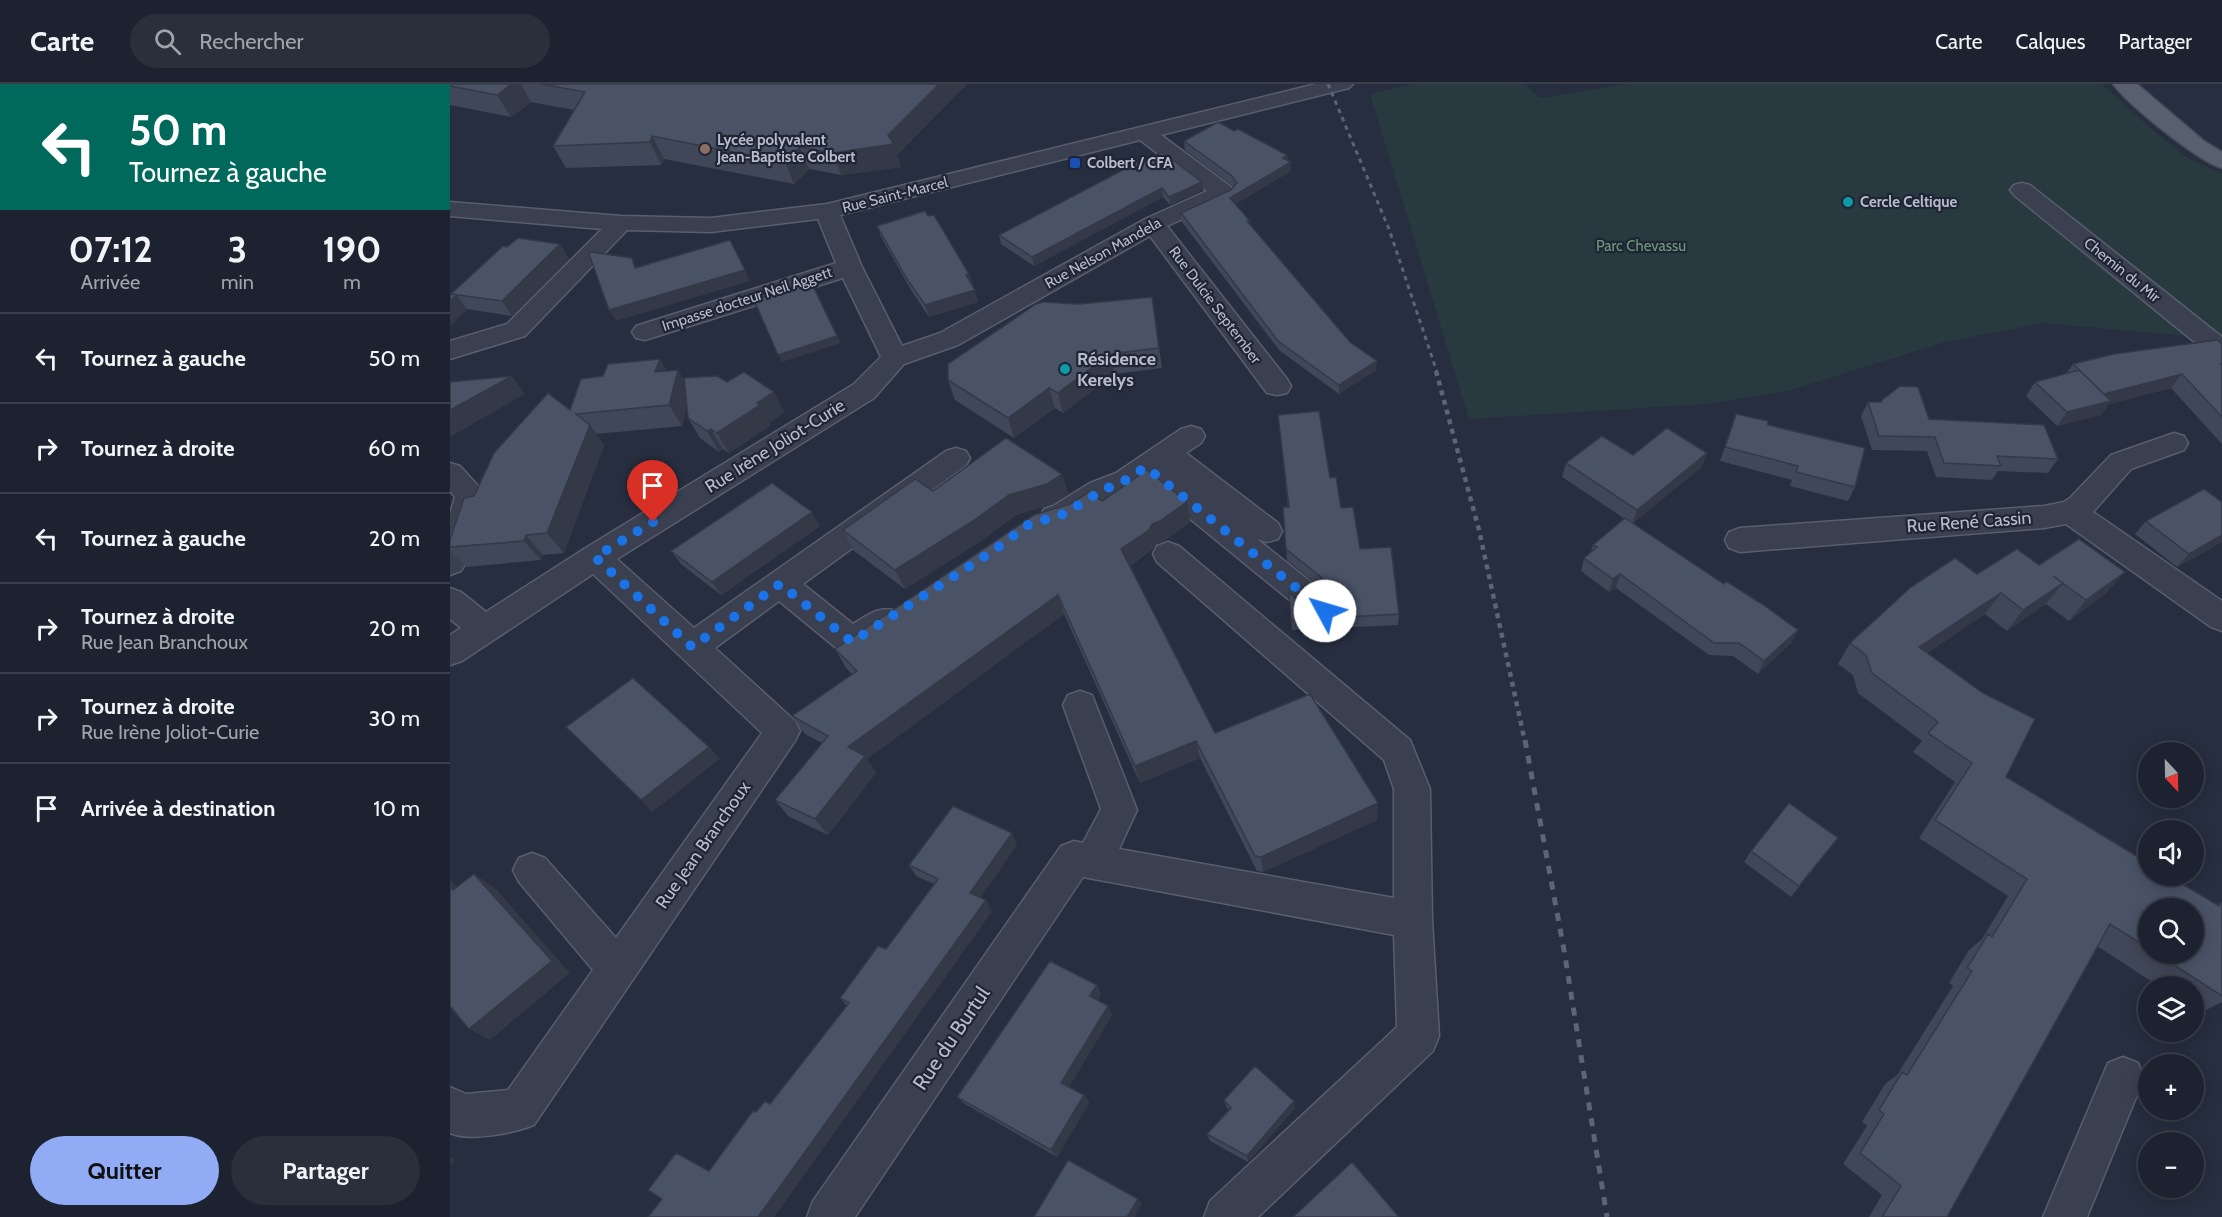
<!DOCTYPE html>
<html lang="fr">
<head>
<meta charset="utf-8">
<style>
	:root { --surface:#1c222f; --page:#292f3b; --text:#f1f3f6; --muted:#a0a4aa; --line:#3a3f4b; --accent:#91abf4 }
	body { margin:0; font-family:Cabin,sans-serif; background:var(--page); color:var(--text); height:100vh; display:flex; flex-direction:column; font-size:22px; white-space:nowrap }
	* { box-sizing:border-box; margin:0 }
	p { font-size:20px; color:var(--muted) }
	.icon { flex:none; width:33px; height:33px; fill:none; stroke:currentColor; stroke-width:2; stroke-linecap:round; stroke-linejoin:round }
	.map { position:relative; flex:1; overflow:hidden }
	.sheet { display:flex; flex-direction:column; background:var(--surface); width:450px }
	.sheet>* { flex:none }
	.hud { background:#00695c; color:#fff; overflow:hidden }
	.needle { width:39px; rotate:158deg }
	.buttons { position:absolute; left:1688px; top:658px; display:grid; gap:12px }
	.buttons a { display:grid; place-items:center; width:66px; height:66px; border-radius:50%; background:var(--surface); box-shadow:0 3px 15px #0003,0 0 0 2px var(--line); font-size:30px }
	.pin { position:absolute; display:grid; place-items:center; width:51px; height:51px; color:#fff; margin:-62px -26px; border-radius:50% 50% 50% 0; rotate:-45deg; box-shadow:0 0 6px #0007 }
	.pin .icon { rotate:45deg }
	.me { position:absolute; width:66px; margin:-33px; rotate:309deg; stroke-linejoin:round; filter:drop-shadow(0 0 4px #0008) }
	.turn { display:flex; align-items:center; gap:21px; height:126px; padding:0 30px; font-size:27px }
	.turn .icon { width:78px; height:78px; stroke-width:2.5 }
	.turn b { display:block; font-size:42px; line-height:51px }
	.eta { display:flex; justify-content:space-evenly; align-items:center; height:102px; text-align:center }
	.eta b { font-size:36px; font-weight:700; line-height:42px }
	.action { display:flex; gap:12px; margin-top:auto; padding:12px 30px }
	.action a { flex:1; height:69px; border-radius:36px; background:var(--accent); color:#111; font-size:24px; font-weight:700; line-height:69px; text-align:center }
	.action a+a { background:var(--page); color:var(--text) }
	ul { padding:0; list-style:none }
	li { display:flex; align-items:center; gap:18px; height:90px; padding:0 30px; border-top:2px solid var(--line) }
	li div { flex:1 }
	li b { display:block; font-size:22px }
	li em { font-style:normal }
	header { display:flex; align-items:center; gap:36px; box-sizing:border-box; height:84px; padding:0 30px; background:var(--surface); border-bottom:2px solid var(--line) }
	header strong { font-size:28px }
	nav { display:flex; gap:33px; margin-inline-start:auto; font-size:21px }
	.search { width:420px; height:54px; background:var(--page); display:flex; align-items:center; gap:15px; box-sizing:border-box; padding:0 21px; border-radius:33px; color:var(--muted); font-size:22px }
	main { display:flex; flex:1; min-height:0 }
	.map>svg:first-child { display:block }
</style>
</head>
<body>
<header>
<strong>Carte</strong>
<div class="search"><svg class="icon" aria-label="search" viewBox="0 0 24 24"><circle cx="10" cy="10" r="6"/><path d="M15 15l6 6"/></svg>Rechercher</div>
<nav><a>Carte</a><a>Calques</a><a>Partager</a></nav>
</header>
<main>
<section class="sheet">
<div class="hud">
<div class="turn"><svg class="icon" aria-label="left" viewBox="0 0 24 24"><path d="M17 20v-9H6M10 6l-5 5 5 5"/></svg><div><b>50 m</b>Tournez à gauche</div></div>
</div>
<div class="eta">
<div><b>07:12</b><p>Arrivée</p></div>
<div><b>3</b><p>min</p></div>
<div><b>190</b><p>m</p></div>
</div>
<ul>
<li><svg class="icon" aria-label="left" viewBox="0 0 24 24"><path d="M17 20v-9H6M10 6l-5 5 5 5"/></svg><div><b>Tournez à gauche</b></div><em>50 m</em></li>
<li><svg class="icon" aria-label="right" viewBox="0 0 24 24"><path d="M7 20v-9h11M14 6l5 5-5 5"/></svg><div><b>Tournez à droite</b></div><em>60 m</em></li>
<li><svg class="icon" aria-label="left" viewBox="0 0 24 24"><path d="M17 20v-9H6M10 6l-5 5 5 5"/></svg><div><b>Tournez à gauche</b></div><em>20 m</em></li>
<li><svg class="icon" aria-label="right" viewBox="0 0 24 24"><path d="M7 20v-9h11M14 6l5 5-5 5"/></svg><div><b>Tournez à droite</b><p>Rue Jean Branchoux</p></div><em>20 m</em></li>
<li><svg class="icon" aria-label="right" viewBox="0 0 24 24"><path d="M7 20v-9h11M14 6l5 5-5 5"/></svg><div><b>Tournez à droite</b><p>Rue Irène Joliot-Curie</p></div><em>30 m</em></li>
<li><svg class="icon" aria-label="arrive" viewBox="0 0 24 24"><path d="M6 21V4h12l-3 4 3 4H6"/></svg><div><b>Arrivée à destination</b></div><em>10 m</em></li>
</ul>
<div class="action"><a>Quitter</a><a>Partager</a></div>
</section>
<div class="map">
<svg width="1772" height="1133" viewBox="0 0 1772 1133">
	<rect width="100%" height="100%" fill="#262e3f"/>
	<path fill="#283a40" d="M962,0h113l15,14 86,-14h476l47,43 39,31 34,16v175l-35,-13 -144,-13 -98,19 -154,48 -85,14 -237,15 -99,-325z"/>
	<g fill="none" stroke-linecap="round" stroke-linejoin="round">
		<defs>
			<path id="minor" d="M866,0h37l-4,4 -188,47 70,52 4,5 -4,5 -64,29 120,153 4,7 -4,7 -10,2 -10,-2 -117,-157 -192,109 -54,19 -30,34 -257,161 77,69 252,-177 10,-3 10,3 4,7 -4,7 -163,119 50,40c15,-9 26,-19 44,-13l5,9c-7,14 -31,31 -47,34 -5,1 -10,-1 -15,-3l-61,-50 -64,47 80,73 5,10 -5,10 -261,384c-20,8 -64,17 -84,8v-46l16,7 42,-4 85,-120 -74,-88 -6,-12 6,-12 13,-5 13,5 71,80 146,-205 -169,-159 -131,87 -12,4v-30l11,-7 -11,-9v-31l11,4 25,20 98,-63 270,-165 27,-27 -38,-79 -198,62 -9,-2 -4,-6 4,-6 200,-63 -18,-44 -107,13 -84,-2 -102,106 -75,23v-18l57,-17 95,-95 -152,-13v-14l171,14 90,2 116,-14zM690,56l67,51 -62,28 -205,114 -38,13 -40,-79 -22,-52z
				M1572,99l8,2 192,152v23l-9,-3 -199,-162 -4,-5 4,-5z
				M741,342l10,3 4,7 -4,7 -15,10 92,70 4,8 -4,8 -11,3 -10,-3 79,63 5,9 -5,9 -11,4 -11,-4 -169,-138c-11,7 -23,10 -34,16 -21,12 -41,35 -67,27l-4,-8 4,-8 9,-3 37,-23 26,-10 65,-44z
				M1724,349l10,3 4,7 -4,7 -53,19 -38,43 129,89v30l-11,-4 -145,-103 -22,4 -304,24 -11,-4 -4,-8 4,-8 11,-4 304,-22 20,-4 6,-4 41,-43z
				M0,379l10,3 26,29 -20,68 -5,8 -11,4v-61l5,-17 -5,-6z
				M718,458l11,4 231,194 20,49 2,131 7,116 -6,15 -175,166h-54l6,-16 187,-174 -3,-92 -311,-58 -228,340h-48l6,-16 248,-355 13,-5 9,2 18,-34 -38,-104 5,-10 12,-4 12,4 45,115 -18,39 275,49v-109l-10,-29 -227,-198 -4,-8 4,-8z
				M1673,973l15,6 6,15 -57,139h-44l65,-154z"/>
			<path id="major" d="M1663,0h24l67,57 18,11v16c-23,-6 -95,-64 -109,-84z"/>
		</defs>
		<use href="#minor" stroke="#585e6d" stroke-width="3"/>
		<use href="#major" stroke="#444958" stroke-width="3"/>
		<use href="#minor" fill="#3a404f" fill-rule="evenodd"/>
		<use href="#major" fill="#585f6f" fill-rule="evenodd"/>
		<path stroke="#5c6476" stroke-width="3" stroke-dasharray="4.5 4.5" stroke-linecap="butt" d="M878,0l61,145 48,143"/>
		<path stroke="#5c6476" stroke-width="4.5" stroke-dasharray="5 5" stroke-linecap="butt" d="M986,287l43,159 46,212"/>
		<path stroke="#5c6476" stroke-width="5" stroke-dasharray="8 8" stroke-linecap="butt" d="M1075,656l39,210 43,267"/>
	</g>
	<path fill="#404758" fill-rule="evenodd" d="M0,0h517l-70,71 4,12 -60,8 -32,-6 -15,15 -130,-25 -3,6 -95,3 -13,-22 21,-36 -43,-8 -20,15 -61,-12z
		M784,47l53,24 1,5 3,11 -56,33 15,21 100,117 26,28 -37,24 -60,-44 -97,-128 -1,-9 50,-23 3,-3 -49,-37 -1,-9z
		M692,76l60,22 1,8 -33,15 -7,-8 -129,69 -33,-22 -2,-9z
		M427,142l92,48 4,11 -1,1 6,16 -49,15 -18,-27 -30,-53z
		M110,160l9,15 -57,57 -45,-7v1l-16,-16 56,-47z
		M702,213l10,71 -48,6 -51,39 -8,-5 -41,30 -59,-38 -7,-20 131,-76z
		M1772,260v100l-51,-56 -62,16 -8,11 -44,11 -31,-30 9,-14 31,-8 7,-10z
		M210,275l7,12 17,8 43,3 58,30 -16,11 2,2 -42,28 -6,-4 -4,3 -19,-14 -12,-20 -1,-12 -5,20 -86,8 8,11 -40,108 -21,2 -2,5 -75,7 -16,-17v-10l24,-44 96,-86 33,-34z
		M1432,316l47,19 129,40 -10,14 -50,-2 -6,9 -56,-3 -9,-26 -55,-1 -11,-34 7,-14h12z
		M1286,330l32,11 87,62 -7,14 -58,-15 2,-6 -72,-19z
		M828,331l52,63 11,30 19,41 39,65 -1,11 -106,5 -3,-37 23,18 12,5 14,-5 2,-6 -3,-5 -50,-40 -4,-53h5z
		M1257,369l-5,14 -69,56 91,61 74,46 -7,13 -33,31 -25,-18 -24,-1 -93,-67 -7,4 -28,-21 3,-13 7,-6 2,-7 32,-26 -63,-42 4,-14 67,-8z
		M612,390l6,20 -15,10 -37,11 -35,26 -76,48 -52,-39 -10,-20 90,-39z
		M652,417l85,1 3,20 -26,19 -8,3 -3,5 -23,17 85,167 162,87 -114,52 -6,-1 -57,-113 -60,25 -76,-169 -197,145 9,14 -48,62 -40,-19 -13,-16 47,-57 -17,-9 -13,-18 60,-42 -6,-6 -11,-19z
		M1696,437l76,21 -45,25 -42,-33z
		M370,442l-99,69 -40,-31 -10,-13z
		M1589,481l86,7 -19,21 -37,28 -23,-17 -39,27 -22,-17 -58,39 79,124 210,128 5,-3 1,1v99l-22,11 -7,-4v-22h-33l-63,-41 -150,271h-78l13,-22 -39,-31 24,-38 -5,-4 23,-38 12,-9 56,-89 -4,-3 20,-33 13,-11 26,-43 -89,-58 36,-56 -42,-30 9,-11 -64,-48 -5,-18 -15,-11 12,-21 127,-69zM1698,825l45,45h-45z
		M1388,754l-47,59 -47,-35 7,-11z
		M567,761l-37,53 12,13 -218,306h-126l42,-57 19,11 47,-59 14,-8 77,-98 -7,-8 46,-49 48,-65 -18,-8 -7,-11z
		M647,901l4,9 -3,6 10,6 4,9 -43,72 15,8 5,8 -32,54 -92,-53 -8,-7z
		M774,1016l71,8 -47,54 -38,-21 -3,-7 22,-24 -2,-2z"/>
	<path fill="#343947" d="M62,0h9l10,18 -20,15 -14,-22z
		M489,0h28l-70,71 4,12 -60,8 -8,-22 55,-18z
		M202,52l12,23 -3,6 -11,-23z
		M350,63l9,22 -15,15 -9,-22z
		M837,71l1,9 3,-2v9l-60,36 -1,-9z
		M752,98l1,8 -33,15 -1,-8z
		M712,104l1,9 -129,69 -2,-9z
		M110,160l9,15 -57,57 -10,-15z
		M295,186l5,11 -134,40 -7,-11z
		M519,190l4,11 -3,2 -4,-12z
		M525,206l3,12 -49,15 -4,-12z
		M7,211l10,15 -17,16v-25z
		M387,252l4,7 -59,19 -4,-7z
		M660,270l4,20 -51,39 -5,-20z
		M210,275l12,20 -17,-7z
		M927,277l-1,9 -37,24v-9z
		M228,286l13,20 -9,36 -13,-21z
		M1732,290l-11,14 -62,16 -8,11 -44,11 10,-14 37,-18z
		M62,292l13,18 -75,43v-27z
		M599,304l6,20 -41,30 -6,-20z
		M324,308l11,20 -16,11 2,2 -42,28 -12,-20 40,-30z
		M140,341l14,20 -40,108 -17,-20z
		M261,345l12,20 -4,3 -12,-21z
		M1257,369l-5,14 -69,56 4,-13z
		M612,390l6,20 -15,10 -37,11 -35,26 -76,48 -10,-19 114,-75z
		M737,418l3,20 -26,19 -8,3 -3,5 -27,19 -5,-19 31,-25z
		M362,428l8,14 -99,69 -9,-13z
		M76,451l17,20 -2,5 -17,-19z
		M1772,451v7l-45,25 12,-13z
		M1675,488l-19,21 -37,28 17,-21z
		M1170,490l-4,14 -7,4 4,-13z
		M1613,499l-17,21 -39,27 16,-21z
		M1551,509l-16,21 -80,53 14,-20z
		M608,511l6,19 -197,145 9,14 -48,62 -13,-16 33,-72z
		M1348,546l-7,13 -33,31 6,-13z
		M746,657l4,17 -60,25 -5,-17z
		M259,663l11,12 -68,53 -11,-12z
		M928,719l-1,17 -114,52 -2,-15z
		M562,749l5,12 -41,59 -6,-11z
		M24,790l20,13 76,86 -80,67 -21,-11z
		M0,796l23,23 -20,-13 -3,-4z
		M536,816l6,11 -218,306h-16z
		M647,901l4,9 -6,11 -5,-9z
		M658,922l4,9 -45,76 -6,-8z
		M634,1011l5,8 -32,54 -6,-7z
		M844,1017l1,7 -47,54 -1,-6z
		M0,1072l5,4 -5,6z
		M688,1115l4,5 -7,13h-8z"/>
	<path fill="#4a5266" stroke="#343947" stroke-width="1.5" d="M0,0h62l-15,11 -47,-9z
		M91,0h398l-51,51 6,9 -61,9 -33,-6 -15,15 -133,-26 -2,6 -97,4 32,-54z
		M768,38l16,9 4,-2 49,26 -4,3 8,4 -61,36 20,23h-3l103,121 27,19 -38,24 -61,-44 -97,-128 50,-23 6,-7 -5,-7 -48,-35z
		M712,68l40,30 -33,15 -7,-9 -130,69 -33,-22 143,-75 3,1z
		M475,127l3,5 6,-1 35,59 -3,1 9,15 -50,15 -18,-26 -30,-53z
		M68,154l42,6 -58,57 -51,-7 52,-48 4,1z
		M280,156l15,30 -136,40 -20,-56 2,-2 41,6 3,10z
		M361,198l26,54 -59,19 -24,-55z
		M0,210l7,1 -7,6z
		M702,213l7,51 -49,6 -52,39 -9,-5 -41,30 -60,-38v-16l88,-60 7,-2 36,2z
		M1767,256l5,4v19l-2,1h2v53l-40,-43 -78,20 -31,-30 41,-10z
		M210,275l-5,13 23,-2 -9,35 -93,9 14,11 -43,108 -21,2 -2,6 -74,6v-7l14,-42 10,-2 20,-43 54,-60 22,17 11,-31 22,-3 5,-12z
		M1629,286l32,31 -44,11 -32,-30z
		M294,288l30,20 -17,11 3,2 -43,28 -6,-4 -4,2 -19,-13 -4,-40 33,-2 10,6z
		M62,292l-62,34v-28z
		M1450,302l18,1 11,32 115,6 14,34 -61,-3 4,10 -57,-3 -9,-26 -56,-1 -11,-34h14v-2z
		M869,327l11,67 6,-1 5,31 12,-1 7,42 31,-2 8,67 -108,6 -2,-27 23,18 12,5 14,-5 5,-12 -6,-9 -51,-41 -3,-42h6l-11,-92z
		M1286,330l32,7v4l97,23 -10,39 -59,-15 2,-6 -73,-19z
		M1217,344l40,25 -70,57 -71,-47 36,-27 31,19z
		M556,354l56,36 -15,10 -38,11 -36,26 -78,49 -52,-40 72,-51 18,12z
		M697,386l40,32 -27,19 -8,3 -3,6 -28,19 94,184 95,-39 68,109 -117,54 -6,-1 -59,-115 -61,25 -77,-171 -210,152 17,9 -50,63 -40,-19 53,-64 -36,-20 65,-45 -22,-22 199,-134 36,-11 19,-12 13,9z
		M322,399l40,29 -100,70 -41,-31z
		M1754,405l18,13v33l-33,19 -43,-33z
		M1175,434l99,66 2,-3 39,25 33,24 -34,31 -25,-18h-25l-94,-69 -7,5 -29,-21 13,-11 -4,-2z
		M1629,455l46,33 -39,28 -33,-24 10,7 -40,27 -22,-17 -82,54 64,46 52,26 -29,58 142,86v13h21l50,30 2,-4 1,1v93l-65,-42h36v-45h-45v39l-38,-24 -163,293h-65l19,-31 -41,-33 24,-39 -5,-4 23,-38 5,3 65,-104 -5,-3 21,-34 4,3 35,-58 -92,-59 37,-57 -44,-30 10,-11 -66,-49 -6,-18 -16,-12 61,-56 44,-29 22,16 40,-25 22,16z
		M183,594l76,69 -68,53 -75,-73z
		M1339,719l49,35 -39,48 -48,-35z
		M503,722l59,27 -42,60 16,7 -228,317h-110l14,-18 -14,-9 28,-37 33,18 44,-60 3,1 9,-11 5,3 79,-101 -9,-5 38,-52 8,3 52,-70 -29,-14z
		M24,790l78,87 -83,68 -19,-23v-120l3,4z
		M600,877l47,24 -7,11 18,10 -47,77 23,12 -33,55 -94,-53z
		M805,982l39,35 -47,55 -40,-22 24,-26 -7,-8z
		M618,1076l70,39 -11,18h-93z
		M902,1078l47,55h-106z"/>
	<g fill="none" stroke-linecap="round" stroke-linejoin="round">
		<path stroke="#1a73e8" stroke-width="10" stroke-dasharray="0 18" d="M203,438l-58,35 97,90 88,-63 72,58 141,-91 35,-26 36,-11 37,-23 25,-11 20,-13 179,144"/>
	</g>
	<circle fill="#8d6e63" stroke="#1f2534" stroke-width="2" cx="255" cy="65" r="6"/>
	<rect fill="#1a4fb4" stroke="#1f2534" stroke-width="2" x="619" y="73" width="12" height="12" rx="3"/>
	<g fill="#0f9aa8" stroke="#1f2534" stroke-width="2">
		<circle cx="1398" cy="118" r="6"/>
		<circle cx="615" cy="285" r="6"/>
	</g>
	<g text-anchor="middle" dominant-baseline="central" stroke-width="4.5" stroke-linejoin="round" paint-order="stroke">
		<g font-size="15" font-weight="bold" fill="#b7bcca" stroke="#1f2534" text-anchor="start">
			<text x="267" y="56">Lycée polyvalent<tspan x="267" dy="17">Jean-Baptiste Colbert</tspan></text>
			<text x="637" y="79">Colbert / CFA</text>
			<text x="1410" y="118">Cercle Celtique</text>
		</g>
		<g font-size="15" fill="#b7bcca" stroke="#1f2534">
			<text transform="translate(445 111) rotate(-14)">Rue Saint-Marcel</text>
			<text transform="translate(653 169) rotate(-29)">Rue Nelson Mandela</text>
			<text transform="translate(1672 186) rotate(39)">Chemin du Mir</text>
			<text transform="translate(297 215) rotate(-18)">Impasse docteur Neil Aggett</text>
			<text transform="translate(765 221) rotate(53)">Rue Dulcie September</text>
		</g>
		<g font-size="15" fill="#6f9a7e" stroke="#1f2534">
			<text x="1191" y="162">Parc Chevassu</text>
		</g>
		<g font-size="18" font-weight="bold" fill="#b7bcca" stroke="#1f2534" text-anchor="start">
			<text x="627" y="275">Résidence<tspan x="627" dy="21">Kerelys</tspan></text>
		</g>
		<g font-size="18" fill="#b7bcca" stroke="#1f2534">
			<text transform="translate(325 362) rotate(-32)">Rue Irène Joliot-Curie</text>
			<text transform="translate(1519 438) rotate(-4)">Rue René Cassin</text>
			<text transform="translate(253 761) rotate(-55)">Rue Jean Branchoux</text>
		</g>
		<g font-size="21" fill="#b7bcca" stroke="#1f2534">
			<text transform="translate(501 954) rotate(-56)">Rue du Burtul</text>
		</g>
	</g>
</svg>
<div class="buttons">
<a><svg class="needle" viewBox="-14 -14 28 28"><path d="M0-13l5 13h-10z" fill="#e53935"/><path d="M0 13l5-13h-10z" fill="#a0a4aa"/></svg></a>
<a><svg class="icon" aria-label="sound" viewBox="0 0 24 24"><path d="M4 9h4l5-4v14l-5-4H4zM17 9q2 3 0 6"/></svg></a>
<a><svg class="icon" aria-label="search" viewBox="0 0 24 24"><circle cx="10" cy="10" r="6"/><path d="M15 15l6 6"/></svg></a>
<a><svg class="icon" aria-label="layers" viewBox="0 0 24 24"><path d="M12 4l9 5-9 5-9-5zM3 14l9 5 9-5"/></svg></a>
<a>+</a>
<a>−</a>
</div>
<div class="pin" style="left:203px;top:438px;background:#d93025"><svg class="icon" aria-label="arrive" viewBox="0 0 24 24"><path d="M6 21V4h12l-3 4 3 4H6"/></svg></div>
<svg class="me" style="left:875px;top:527px" viewBox="-20 -20 40 40"><circle r="19" fill="#fff"/><path d="M0-13L10 11 0 6-10 11z" fill="#1a73e8"/></svg>
</div>
</main>
</body>
</html>
